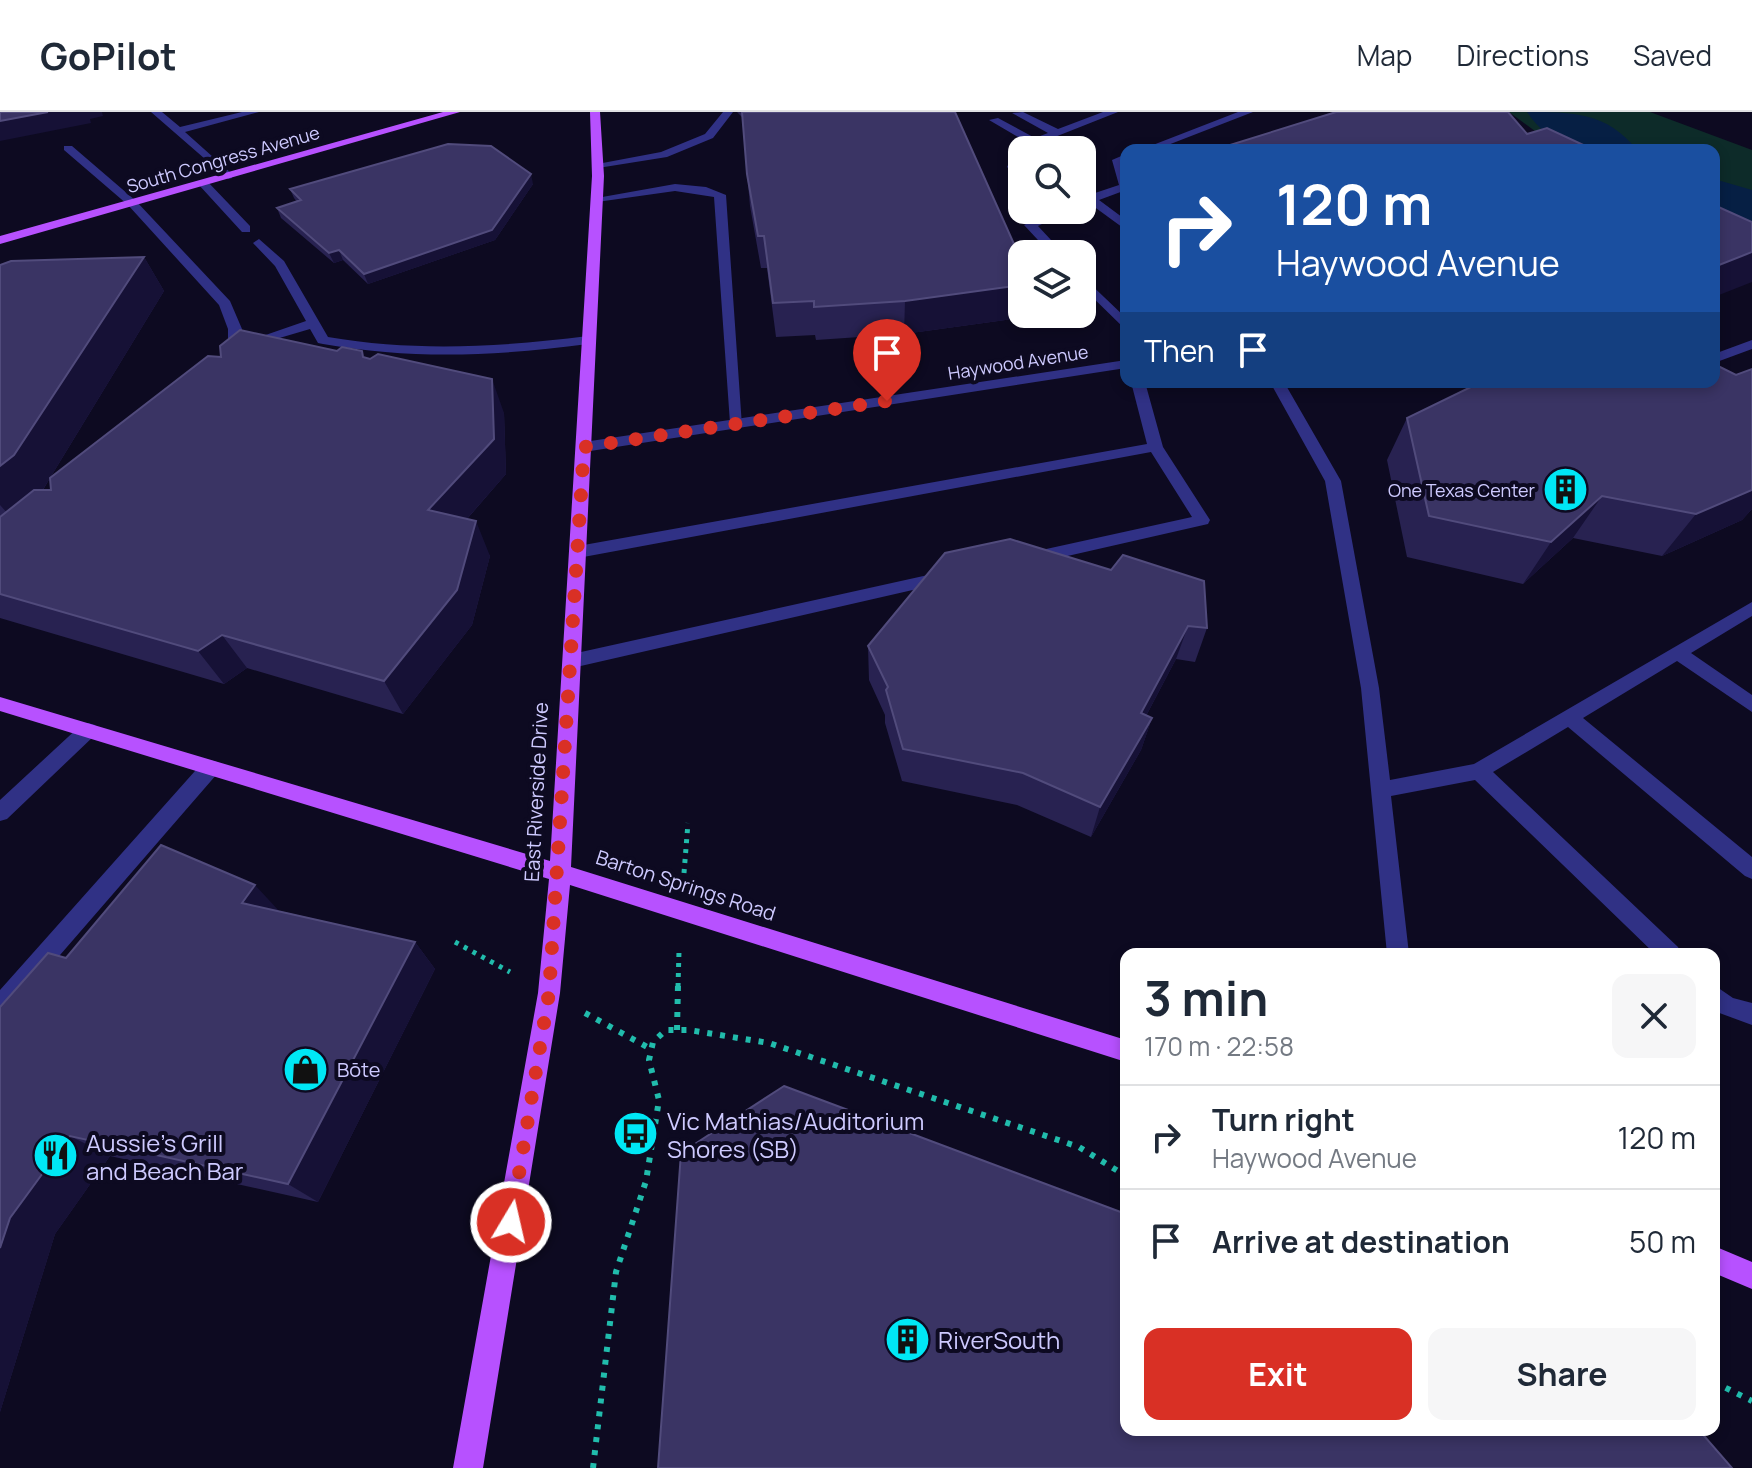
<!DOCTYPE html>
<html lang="en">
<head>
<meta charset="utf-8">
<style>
	:root { --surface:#fff; --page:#f6f6f7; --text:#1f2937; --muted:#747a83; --line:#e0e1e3; --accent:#d93025 }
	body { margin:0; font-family:Manrope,sans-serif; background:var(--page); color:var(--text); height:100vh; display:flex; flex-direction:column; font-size:30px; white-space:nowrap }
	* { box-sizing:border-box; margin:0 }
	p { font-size:26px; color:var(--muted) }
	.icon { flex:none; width:44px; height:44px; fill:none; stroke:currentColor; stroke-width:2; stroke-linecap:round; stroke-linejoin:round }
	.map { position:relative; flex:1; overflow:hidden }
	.drawer { position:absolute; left:1120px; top:836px; width:600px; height:488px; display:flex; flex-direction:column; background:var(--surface); border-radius:16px; box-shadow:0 4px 12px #0003 }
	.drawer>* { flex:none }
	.guide { position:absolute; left:1120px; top:32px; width:600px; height:244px; border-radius:16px; box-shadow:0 4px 12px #0003; background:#1a4fa0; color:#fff; overflow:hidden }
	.controls { position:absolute; left:1008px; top:24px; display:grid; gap:16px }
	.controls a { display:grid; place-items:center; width:88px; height:88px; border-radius:16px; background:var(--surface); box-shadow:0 4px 12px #0003; font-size:40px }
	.pin { position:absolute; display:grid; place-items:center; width:68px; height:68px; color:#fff; margin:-82px -34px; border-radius:50% 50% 50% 0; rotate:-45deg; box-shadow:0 0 8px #0007 }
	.pin .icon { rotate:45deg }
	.me { position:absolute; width:88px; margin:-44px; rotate:9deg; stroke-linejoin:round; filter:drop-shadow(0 0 6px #0008) }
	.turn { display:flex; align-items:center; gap:28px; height:168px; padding:0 24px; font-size:36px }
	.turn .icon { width:104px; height:104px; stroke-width:2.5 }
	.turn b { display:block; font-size:56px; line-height:68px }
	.then { display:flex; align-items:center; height:76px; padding:0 24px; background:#0003; gap:16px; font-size:30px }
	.round { display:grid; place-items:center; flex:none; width:84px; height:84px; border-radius:16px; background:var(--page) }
	.headline { display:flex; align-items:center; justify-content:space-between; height:136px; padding:0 24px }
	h1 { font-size:48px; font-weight:700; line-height:60px }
	.primary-button { display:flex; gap:16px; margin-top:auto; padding:16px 24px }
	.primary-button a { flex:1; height:92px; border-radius:16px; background:var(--accent); color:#fff; font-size:32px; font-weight:700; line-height:92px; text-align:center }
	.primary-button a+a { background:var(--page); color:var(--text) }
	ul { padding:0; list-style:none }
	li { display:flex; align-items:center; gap:24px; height:104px; padding:0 24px; border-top:2px solid var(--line) }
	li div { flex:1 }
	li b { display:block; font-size:30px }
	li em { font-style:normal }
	header { display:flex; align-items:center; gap:48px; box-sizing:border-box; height:112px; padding:0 40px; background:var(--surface); border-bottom:2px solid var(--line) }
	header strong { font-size:38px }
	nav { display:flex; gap:44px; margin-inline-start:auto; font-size:28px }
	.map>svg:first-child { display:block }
</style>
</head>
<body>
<header>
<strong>GoPilot</strong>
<nav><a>Map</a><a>Directions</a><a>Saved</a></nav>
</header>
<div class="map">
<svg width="1752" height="1356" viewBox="0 0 1752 1356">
	<rect width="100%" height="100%" fill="#0d0a21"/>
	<path fill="#0d2b29" d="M1509,0h141l102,38v94l-38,-16v-78h-153z"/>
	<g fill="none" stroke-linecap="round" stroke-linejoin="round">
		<path fill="#061f44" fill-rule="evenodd" d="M1527,0c45,0 80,0 110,38 -47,0 -80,6 -110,-38z
			M1714,67l38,11v37l-38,-11z"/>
		<path stroke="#21bcac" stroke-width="5" stroke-dasharray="4 6" stroke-linecap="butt" d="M684,761l4,-50
			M455,830l55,30
			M678,875l1,-36"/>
		<path stroke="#21bcac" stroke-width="6" stroke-dasharray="5 8" stroke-linecap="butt" d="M585,901l66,36
			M677,918l1,-45
			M1714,1270l38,19
			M593,1356l23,-196 30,-91 13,-81 -10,-40 4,-18 13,-12h23l80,13 310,104 47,29"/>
		<path fill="#303185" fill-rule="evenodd" d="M151,0h11l18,15 62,-15h17l-74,20 47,42v4l-4,1z
			M723,0h10l-20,26 -46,19 -69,11 -6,-3 69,-13 44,-18z
			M1023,0l35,17 45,-17h15l-96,38 -3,17 3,13 -15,-13 12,-23 6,-3 -36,-21 9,-2 37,20 13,-5 -36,-20z
			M1238,0h15l-98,38h-15z
			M64,34h8l64,55 94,100 12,28v14l64,-22 -31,-55 -22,-23 6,-4 25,22 44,76c88,15 172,10 260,-1l7,4 -7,4c-90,12 -175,16 -265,0l-5,-1 -8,-14 -68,20 -11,11h-10l-2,-3 9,-9v-19l-9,-24 -91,-100 -64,-55z
			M1126,42v36l-27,10 27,20v10l-37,-27 -7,2v-7l4,-2 33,-11 -7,-25z
			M199,69h8l43,45v6h-8l-43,-47z
			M675,72l31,3 20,8 16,231h-10l-2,-3 -16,-226 -39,-6 -78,11 -6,-3z
			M1054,98h16l-32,16 26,28h-13l-27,-29z
			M1082,164l44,42v12l-44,-43z
			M1752,228v9l-38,14v-9z
			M1131,270h14l18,65 47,73 -2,4 -180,41 -6,-2v-8l6,-2 164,-36 -41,-65 -573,106 -8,-6 8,-6 569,-102z
			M1270,270h14l57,99 38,207 11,92 84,-16 278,-162v14l-61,37 61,42v17l-75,-51 -94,57 169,139v22l-7,-3 -177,-149 -75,45 185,175 3,7h-26l-180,-174 -84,16 18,158h-22l-26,-266 -36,-207z
			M946,459l8,6 -2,4 -380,87 -9,-7 9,-7z
			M88,611l7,2 3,5 -3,5 -88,84 -7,2v-21l81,-75z
			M210,648l7,2 3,6 -3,6 -209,241 -8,3v-28l203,-228z
			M1714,873l19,13 19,5v22l-38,-14z"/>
		<path fill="#303185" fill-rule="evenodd" d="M1126,248v8l-542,84 -8,-5 8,-5z"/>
		<path fill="#b751ff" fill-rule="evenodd" d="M443,0h17l-460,132v-8z
			M590,0h10l4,64 -33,691 555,173v22l-556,-177 -10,108 -77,475h-30l85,-475 11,-114 -549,-168v-14l550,164 42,-685z
			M1714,1134l38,16v27l-38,-16z"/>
	</g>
	<path fill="#282251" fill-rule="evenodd" d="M737,0h218l73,205 -124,17 -88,6 -1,-5 -39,2 -9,-69h-6l-11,-62 -8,-89z
		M533,72l-38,56 -127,44 -25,-24 -9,3 -53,-45 -4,-10 20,-6 -3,-4 -4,-9z
		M144,145l20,34 -114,187 171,-121 144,1 139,55 2,61 -39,45 23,37 -18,69 -69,89 -156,-46 -23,16 -224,-66v-353zM50,366l1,12h-8z
		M1752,257v140l-10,11 -80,36 -89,-18 -50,46 -116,-27 -20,-97 20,-42 65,-32 -7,-4h249z
		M945,441l262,75 -12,34 -19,-3 -30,57 6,2 -11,32 -50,87 -74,-32 -115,-24 -17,-58v-8l-16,-35 -1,-34z
		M280,799l135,31 20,27 -117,233 -208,-46 -55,78 -55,178v-405l66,-49z"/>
	<path fill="#161136" d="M48,0h54l1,4 -13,3 1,4 -91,18v-20z
		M531,62l2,10 -38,56 -127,44 -4,-10z
		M339,138l4,10 -9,3 -5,-10z
		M1752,140v30l-38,15v-30z
		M144,145l20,34 -122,200 -32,25 -10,-11v-39z
		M1022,173v29h6v3l-124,17 1,-33z
		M492,267l12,34 2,61 -62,71 -16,-35z
		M1752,378v19l-10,11 -80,36 34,-42z
		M1602,384l-29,42 -50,46 28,-42z
		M476,409l14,35 -18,69 -69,89 -19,-33z
		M1188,514l-12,33 -46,87 11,-33z
		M222,523l25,33 -23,16 -26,-33z
		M1152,606l-11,32 -50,87 9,-30z
		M255,773l26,28 -39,-10z
		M415,830l20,27 -117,233 -30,-18z
		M70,1024l40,20 -55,78 -55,178v-164l10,-30z"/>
	<path fill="#3a3464" stroke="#514b7c" stroke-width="2" d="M0,0h48l-48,9z
		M742,0h213l67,150v23l-117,16 -91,6v-6l-41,2 -9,-67h-6l-11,-62z
		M1336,0h172l19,22 20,-6 47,22h-380z
		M448,32l43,2 40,28 -39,56 -128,44 -25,-24 -10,3 -52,-45 24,-8 -11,-11z
		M1714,93l38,17v30l-38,15z
		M144,145l-130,198 -14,11v-201l11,-4z
		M240,218l97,21 5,-4 20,4 1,6 7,2 8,-5 114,25 2,60 -66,71 48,11 -19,69 -73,91 -162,-46 -24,16 -198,-57v-77l34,-27h17l-1,-12 158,-122 13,1 -1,-11z
		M1714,252l22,11 16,-6v121l-56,24 -94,-18 -51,46 -122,-26 -22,-98 74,-36h233z
		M1010,427l101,31 12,-15 81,26 3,47 -19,-2 -47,87 11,5 -52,89 -77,-34 -120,-24 -17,-59 2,-3 -20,-41 77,-93z
		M161,733l94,40 -13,18 173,39 -127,242 -218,-48 -60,82 -10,30v-241l48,-54 18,5z
		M784,974l342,128v216h573l33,38h-1074l23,-315z"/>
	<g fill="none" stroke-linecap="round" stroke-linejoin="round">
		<path stroke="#d93025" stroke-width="14" stroke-dasharray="0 25.2" d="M511,1110l38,-229 35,-546 303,-46"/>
	</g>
	<defs>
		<symbol id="building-disc" viewBox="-11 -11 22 22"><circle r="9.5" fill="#00e7f5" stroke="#0d0a21"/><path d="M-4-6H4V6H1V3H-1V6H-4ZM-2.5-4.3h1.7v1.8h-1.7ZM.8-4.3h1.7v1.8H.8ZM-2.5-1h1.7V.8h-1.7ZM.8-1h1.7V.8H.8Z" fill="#111"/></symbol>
		<symbol id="shop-disc" viewBox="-11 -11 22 22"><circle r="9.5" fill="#00e7f5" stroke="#0d0a21"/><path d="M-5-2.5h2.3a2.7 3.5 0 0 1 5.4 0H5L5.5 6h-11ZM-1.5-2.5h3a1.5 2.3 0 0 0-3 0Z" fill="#111"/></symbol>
		<symbol id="bus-disc" viewBox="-11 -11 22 22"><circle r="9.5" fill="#00e7f5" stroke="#0d0a21"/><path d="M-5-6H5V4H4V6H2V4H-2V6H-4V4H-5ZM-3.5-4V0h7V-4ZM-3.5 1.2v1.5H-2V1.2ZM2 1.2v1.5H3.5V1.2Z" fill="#111"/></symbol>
		<symbol id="restaurant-disc" viewBox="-11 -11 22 22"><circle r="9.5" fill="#00e7f5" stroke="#0d0a21"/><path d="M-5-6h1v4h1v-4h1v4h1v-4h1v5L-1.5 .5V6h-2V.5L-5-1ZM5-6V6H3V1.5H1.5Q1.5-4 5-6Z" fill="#111"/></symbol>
	</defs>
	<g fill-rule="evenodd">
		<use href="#building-disc" x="1540" y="352" width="51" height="51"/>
		<use href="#shop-disc" x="280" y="932" width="51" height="51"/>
		<use href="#bus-disc" x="610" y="996" width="51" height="51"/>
		<use href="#restaurant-disc" x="30" y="1018" width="51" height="51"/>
		<use href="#building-disc" x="882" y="1202" width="51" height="51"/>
	</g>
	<g text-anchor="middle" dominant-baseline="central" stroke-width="8" stroke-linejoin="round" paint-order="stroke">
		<g font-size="18" fill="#cecaff" stroke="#0d0a21">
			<text transform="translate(223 47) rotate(-16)">South Congress Avenue</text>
			<text transform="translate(1018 250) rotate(-9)">Haywood Avenue</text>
		</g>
		<g font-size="18" fill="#cecaff" stroke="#0d0a21" text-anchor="end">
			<text x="1535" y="378">One Texas Center</text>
		</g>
		<g font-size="20" fill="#cecaff" stroke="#0d0a21">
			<text transform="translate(536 680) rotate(-87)">East Riverside Drive</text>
			<text transform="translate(686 773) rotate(18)">Barton Springs Road</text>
		</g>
		<g font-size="20" fill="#cecaff" stroke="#0d0a21" text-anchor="start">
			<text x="337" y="957">Bōte</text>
		</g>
		<g font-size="24" fill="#cecaff" stroke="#0d0a21" text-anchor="start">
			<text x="667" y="1008">Vic Mathias/Auditorium<tspan x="667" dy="28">Shores (SB)</tspan></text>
			<text x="86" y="1030">Aussie's Grill<tspan x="86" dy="28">and Beach Bar</tspan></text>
			<text x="938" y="1227">RiverSouth</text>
		</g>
	</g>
</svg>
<div class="controls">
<a><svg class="icon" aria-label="search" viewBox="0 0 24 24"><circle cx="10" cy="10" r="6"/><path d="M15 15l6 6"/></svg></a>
<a><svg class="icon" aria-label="layers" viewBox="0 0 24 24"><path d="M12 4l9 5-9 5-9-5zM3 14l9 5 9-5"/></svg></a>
</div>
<div class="pin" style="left:887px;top:289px;background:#d93025"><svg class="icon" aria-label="arrive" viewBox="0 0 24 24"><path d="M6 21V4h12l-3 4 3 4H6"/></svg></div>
<svg class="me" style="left:511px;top:1110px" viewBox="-20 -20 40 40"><circle r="17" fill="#d93025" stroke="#fff" stroke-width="3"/><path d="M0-11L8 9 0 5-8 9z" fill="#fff"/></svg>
<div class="guide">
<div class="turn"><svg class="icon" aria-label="right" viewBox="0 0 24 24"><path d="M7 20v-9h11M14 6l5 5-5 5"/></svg><div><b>120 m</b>Haywood Avenue</div></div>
<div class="then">Then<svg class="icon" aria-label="arrive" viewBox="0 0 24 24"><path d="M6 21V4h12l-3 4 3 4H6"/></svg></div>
</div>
<section class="drawer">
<div class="headline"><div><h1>3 min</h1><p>170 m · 22:58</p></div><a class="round"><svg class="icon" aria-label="close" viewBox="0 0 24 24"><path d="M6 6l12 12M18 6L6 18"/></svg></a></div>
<ul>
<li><svg class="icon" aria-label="right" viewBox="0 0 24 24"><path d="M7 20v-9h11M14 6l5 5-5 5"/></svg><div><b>Turn right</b><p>Haywood Avenue</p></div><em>120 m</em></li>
<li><svg class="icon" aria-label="arrive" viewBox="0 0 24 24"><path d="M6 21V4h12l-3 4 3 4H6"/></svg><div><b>Arrive at destination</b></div><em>50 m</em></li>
</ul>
<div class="primary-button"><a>Exit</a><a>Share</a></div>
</section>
</div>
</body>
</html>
